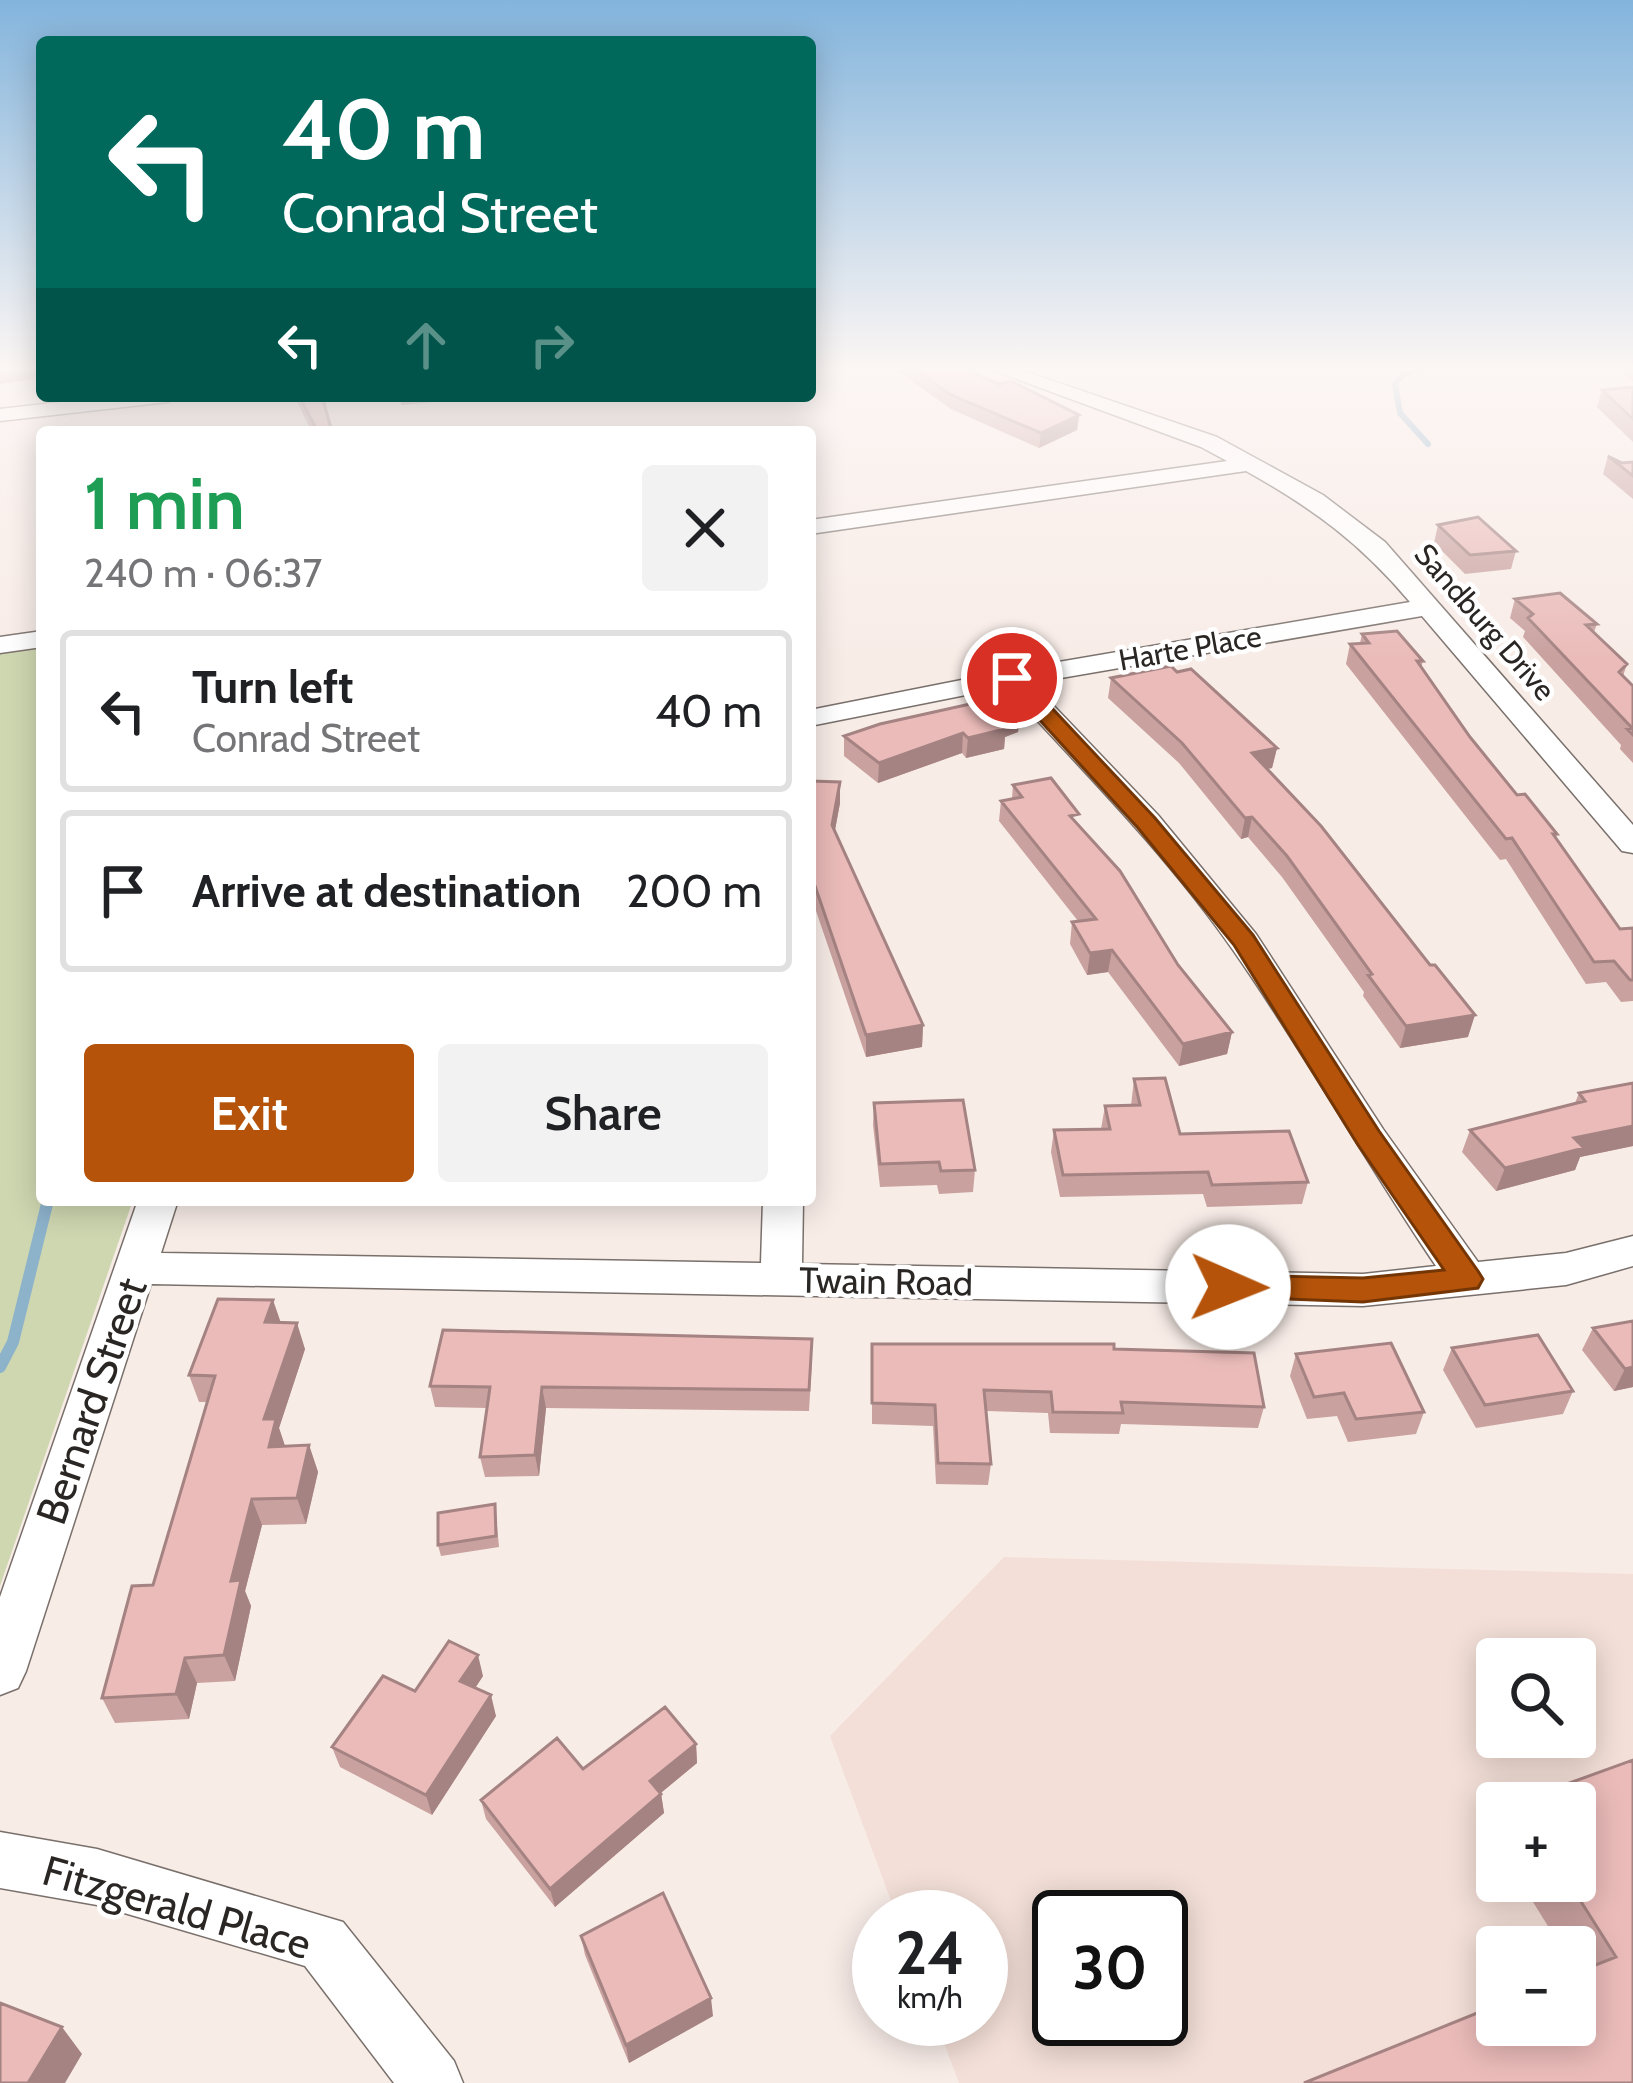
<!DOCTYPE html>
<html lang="en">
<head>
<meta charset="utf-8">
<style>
	:root { --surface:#fff; --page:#f2f2f2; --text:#202124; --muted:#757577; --line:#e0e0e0; --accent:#b45309 }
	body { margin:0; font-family:Cabin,sans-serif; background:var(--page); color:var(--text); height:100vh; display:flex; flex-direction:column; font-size:45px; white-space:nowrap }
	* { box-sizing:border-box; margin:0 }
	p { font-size:39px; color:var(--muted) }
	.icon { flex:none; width:66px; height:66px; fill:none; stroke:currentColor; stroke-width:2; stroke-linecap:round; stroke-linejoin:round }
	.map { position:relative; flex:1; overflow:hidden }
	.panel { position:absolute; left:36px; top:426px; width:780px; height:780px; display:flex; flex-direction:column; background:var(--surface); border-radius:12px; box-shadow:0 6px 30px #0003 }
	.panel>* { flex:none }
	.hud { position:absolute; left:36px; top:36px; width:780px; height:366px; border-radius:12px; box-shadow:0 6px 30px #0003; background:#00695c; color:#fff; overflow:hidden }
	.buttons { position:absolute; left:1476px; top:1638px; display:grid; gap:24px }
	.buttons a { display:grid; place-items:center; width:120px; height:120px; border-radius:12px; background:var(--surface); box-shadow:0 6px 30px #0003; font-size:60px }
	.speed { position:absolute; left:852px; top:1890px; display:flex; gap:24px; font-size:60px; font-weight:700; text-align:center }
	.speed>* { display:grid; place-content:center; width:156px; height:156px; border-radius:50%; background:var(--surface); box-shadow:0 6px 30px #0003; line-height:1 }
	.speed small { font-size:30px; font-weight:400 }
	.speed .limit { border:6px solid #111; border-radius:18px; background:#fff; color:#111 }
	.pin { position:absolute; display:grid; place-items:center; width:102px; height:102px; color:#fff; margin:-51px; border:6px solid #fff; border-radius:50%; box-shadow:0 3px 12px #0007 }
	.me { position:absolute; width:132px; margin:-66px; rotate:91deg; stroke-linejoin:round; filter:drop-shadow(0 0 9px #0008) }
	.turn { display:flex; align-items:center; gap:42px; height:252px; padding:0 48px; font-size:54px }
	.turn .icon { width:156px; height:156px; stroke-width:2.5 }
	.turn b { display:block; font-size:84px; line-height:102px }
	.lanes { display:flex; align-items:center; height:114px; padding:0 48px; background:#0003; justify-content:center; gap:60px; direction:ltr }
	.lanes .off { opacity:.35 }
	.round { display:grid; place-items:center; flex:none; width:126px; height:126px; border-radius:12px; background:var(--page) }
	.head { display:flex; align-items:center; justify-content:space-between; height:204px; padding:0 48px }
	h1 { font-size:72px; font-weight:600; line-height:90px; color:#1e9e55 }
	.cta { display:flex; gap:24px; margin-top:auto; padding:24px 48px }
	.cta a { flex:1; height:138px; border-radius:12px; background:var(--accent); color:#fff; font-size:48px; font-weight:600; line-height:138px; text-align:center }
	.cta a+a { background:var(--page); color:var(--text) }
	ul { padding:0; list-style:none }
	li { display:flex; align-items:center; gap:36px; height:162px; margin:0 24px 18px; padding:0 24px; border:6px solid var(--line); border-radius:12px }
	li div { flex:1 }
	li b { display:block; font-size:45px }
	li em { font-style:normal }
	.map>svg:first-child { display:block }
</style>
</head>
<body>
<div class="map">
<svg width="1633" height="2083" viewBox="0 0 1633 2083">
	<rect width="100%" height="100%" fill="#f8ece7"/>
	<path fill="#f3dfd7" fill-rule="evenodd" d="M1004,1557l629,17v509h-674l-24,-64h46v-102h-84l-67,-181zM1497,1659h78v78h-78zM1497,1803h78v78h-78zM1059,1917h102v102h-102zM1497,1947h78v78h-78z"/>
	<path fill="#cfd7b1" d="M42,647v553h91l-133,386v-933z"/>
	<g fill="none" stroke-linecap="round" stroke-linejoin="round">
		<path stroke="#8db3cb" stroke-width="6" d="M1426,367l-22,7 -9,10 5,29 28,31"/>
		<path stroke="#8db3cb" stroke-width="12" d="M0,1367l13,-25 35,-142"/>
		<defs>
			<path id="minor" d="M984,367h28l205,70 106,58 62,47 248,283v28l-11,-2 -200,-235 -390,67 126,132 98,119 127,195 95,133 88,-9 67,-17v30l-67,19 -203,21 -1212,-22 -125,387 -8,17 -18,7v-98l138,-397h40l-17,53 600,10 2,-63h40l-1,64 561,10 73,-8c-70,-103 -131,-213 -203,-316 -66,-95 -149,-178 -227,-263l-196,39v-16l202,-40 398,-68c-50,-59 -96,-93 -164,-131l-436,63v-14l417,-59 -26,-14z
				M113,396h65l-10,6 -168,19v-12z
				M42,631v16l-42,6v-16z
				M0,1832l97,17 246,73 111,139 9,22h-69l-89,-117 -208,-61 -97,-17z"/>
		</defs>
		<use href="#minor" stroke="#7a706b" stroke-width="3"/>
		<use href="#minor" fill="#fff" fill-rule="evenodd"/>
	</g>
	<path fill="#c9a19f" d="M892,367h67l120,48 -2,15 -38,18 -88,-39z
		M1618,367h15v15z
		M1633,387v55l-36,-35 5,-17z
		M294,396h28l10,36h-20z
		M1608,456l14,7 11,-1v37l-30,-25z
		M1438,525l78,26 -5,18 -46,5 -31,-31z
		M1515,599l82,25 -3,8 33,32 -4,12 10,10v77l-13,-14 1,-4 -98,-108 2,-6 -15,-13z
		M1362,634l61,27 -2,7 49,69 47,58 40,39 -1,4 64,91 13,-1v73l-12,1 -15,-20 -20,2 -80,-125 -6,1 -154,-196 4,-20 10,-1z
		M1111,678l166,70 -5,20 -5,1 201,268 -68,11 -37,-52 1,-4 -82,-115 -34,-40 -7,2 -62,-76 -71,-65z
		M1020,712l-2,20 -13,5 -1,12 -38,9 -4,-5 -84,30 -34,-27v-20z
		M810,781l30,1v21l-5,27 88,195 -1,22 -56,10 -52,-152z
		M1013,785l65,39 100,141 54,67 -5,22 -48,12 -71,-94 -21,3 -17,-31 2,-22 6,-1 -79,-100 2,-20 11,-3z
		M1134,1079l46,55 128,48 -6,22 -95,3 -4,-13 -143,3 -9,-45 3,-22 47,-1 4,-23h26z
		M1633,1083v63l-53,11 -5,13 -79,21 -34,-39 8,-22 105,-27 4,-10z
		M874,1103l101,67 -2,22 -34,2 -2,-9 -57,2 -7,-62z
		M1633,1321v66l-19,4 -32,-41 11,-22z
		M280,1322l25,27 -26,79 6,18 24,-1 9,27 -12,52 -44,1 -17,66 6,15 -16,75 -38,2 -8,36 -74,4 -13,-25 51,-113 54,-183h-8l-10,-27z
		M872,1344l242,5 150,58 -6,21 -137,-4 -2,10 -69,-1 -2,-20 -62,-2 5,53 -3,21 -52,-1 -3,-58 -61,-2z
		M1452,1348l121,43 -10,23 -87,14 -33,-58z
		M1296,1354l128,58 -8,22 -68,8 -11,-26 -30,3 -17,-43z
		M812,1360l-3,51 -263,-3 -7,68 -54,1 -5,-20 7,-49 -52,-1 -5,-21z
		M495,1504l4,43 -58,9 -3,-11z
		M483,1676l-8,12 21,28 -64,99 -92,-48 -8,-20 83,-56z
		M696,1744l1,19 -36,30 3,20 -109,94 -69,-88 -5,-19 102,-31z
		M1633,1760v323l-58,-114v-22h-14l-41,-66h55z
		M581,1936l132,80 -84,47 -44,-108z"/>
	<path fill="#a48382" d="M42,367v11l-42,6v-12z
		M1090,367h16l-16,5z
		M400,396h100l-99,9z
		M1079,415l-2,15 -38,18 2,-15z
		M1020,712l-2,20 -13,5 -1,12 -38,9 2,-20 29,-17z
		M963,733l-1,20 -84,30 1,-20z
		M1277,748l-5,20 -24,5 4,-20z
		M840,782v21l-8,43v-21z
		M1252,817l-4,20 -7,2 4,-21z
		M814,883v22h-4v-21z
		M1112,950l-4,22 -21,3 3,-22z
		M1475,1015l-7,22 -68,11 6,-22z
		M923,1025l-1,22 -56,10v-22z
		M1232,1032l-5,22 -48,12 4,-22z
		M1633,1126v20l-53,11 -5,13 -79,21 9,-23 69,-30z
		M273,1300l9,26 -17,-4z
		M297,1323l8,26 -26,79 6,18 -16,1 -5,-28z
		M1633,1367v20l-19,4 11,-22z
		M542,1387l4,21 -7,68 -4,-21z
		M309,1445l9,27 -12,52 -9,-26z
		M252,1499l10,26 -17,66 6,15 -16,75 -11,-26 7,-74z
		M478,1655l5,21 -17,26 -6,-21z
		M185,1658l12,25 -8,36 -13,-25z
		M491,1695l5,21 -64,99 -6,-20z
		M696,1744l1,19 -45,37 -2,-19z
		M661,1794l3,19 -109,94 -5,-18z
		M711,1998l2,18 -84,47 -3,-18z
		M62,2027l20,27 -17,29h-37z"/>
	<path fill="#eabbb9" stroke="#a48382" stroke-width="3" d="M0,367h37l-37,5z
		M912,367h47l40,17 12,-3 68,34 -38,18 -90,-38z
		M1633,387v32l-31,-29z
		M299,396h23l10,36h-14z
		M1608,456l14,7 11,-1v14z
		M1478,517l38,34 -46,4 -32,-30z
		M1560,593l37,31 -11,1 41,39 -8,8 14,14v49l-6,-6 5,-1 -104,-110 5,-4 -18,-15z
		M1397,631l26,30h-6l53,76 47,58 8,-1 32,40h-4l67,95 13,-1v52h-3l-16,-19 -20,1 -82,-124 -6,1 -156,-195 19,-1 -7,-9z
		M1171,666l6,6 14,-3 86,79 -25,5 69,73 109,139h5l40,50 -69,11 -38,-51 4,-1 -85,-118 -35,-39 -7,1 -63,-75 -71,-65z
		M1015,694l5,18 -23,9 8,8 -37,9 -5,-5 -84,30 -35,-27 36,-12z
		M1051,778l28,36 -9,2 50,55 58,94 54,67 -49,12 -71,-94 -22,3 -18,-31 24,-3 -95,-118 21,-4 -9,-12z
		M810,781l30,1 -8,43 91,200 -57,10 -52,-152 -4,1z
		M1165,1078l15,56 109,-3 19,51 -96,3 -4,-13 -145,3 -9,-45 56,-1 -5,-23 35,-1 -6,-26z
		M1633,1083v43l-59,12 10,10 -79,20 -35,-38 115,-29 -6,-8z
		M963,1100l12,70 -34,1 -2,-9 -59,2 -6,-61z
		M218,1299l55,1 -8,22 32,1 -33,96h12l-7,28 40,-2 -12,53 -45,1 -21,82 10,-1 -17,75 -39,3 -9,36 -74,4 30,-112 21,-1 62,-209 -26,-1z
		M1633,1321v46l-8,2 -32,-41z
		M443,1330l369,9 -3,51 -267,-3 -7,68 -55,2 10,-70 -60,-1z
		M1538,1335l35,56 -88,14 -33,-57z
		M1391,1343l33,69 -68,7 -12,-26 -30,4 -18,-43z
		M872,1344h242v5l140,4 10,54 -143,-5 2,11 -70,-1 -2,-20 -67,-2 7,74 -53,-1 -3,-58 -63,-2z
		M495,1504l1,32 -58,9v-32z
		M449,1641l29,14 -18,26 31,14 -65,100 -94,-48 51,-71 32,15z
		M665,1707l31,37 -46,37 11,13 -111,95 -69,-89 76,-62 26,31z
		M1633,1760v323h-329l193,-78v20h78v-52l41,-16 -48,-76h7v-78l-58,-1z
		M663,1893l48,105 -85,47 -45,-109z
		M0,2003l62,24 -34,56h-28z"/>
	<linearGradient id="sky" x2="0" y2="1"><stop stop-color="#83b4dc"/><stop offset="0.56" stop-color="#fcf6f4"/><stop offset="1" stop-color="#fcf6f4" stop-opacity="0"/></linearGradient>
	<rect width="1633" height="658" fill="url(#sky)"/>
	<path fill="#b45309" stroke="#753606" stroke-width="3" d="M1012,672l7,1 136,145 98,117 126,196 99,140 5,8 -5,9 -115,14 -146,-6 -4,-9 4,-8 11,-4 135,3 81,-8 -86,-125 -124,-200 -96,-117 -133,-146 -3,-4z"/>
	<g text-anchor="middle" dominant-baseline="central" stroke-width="9" stroke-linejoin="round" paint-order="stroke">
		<g font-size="30" fill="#2a2624" stroke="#fff">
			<text transform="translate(1485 622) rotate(49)">Sandburg Drive</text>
			<text transform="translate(1190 648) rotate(-10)">Harte Place</text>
		</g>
		<g font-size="36" fill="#2a2624" stroke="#fff">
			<text transform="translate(886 1281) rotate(1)">Twain Road</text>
		</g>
		<g font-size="42" fill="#2a2624" stroke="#fff">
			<text transform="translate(91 1401) rotate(-71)">Bernard Street</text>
			<text transform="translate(177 1907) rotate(16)">Fitzgerald Place</text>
		</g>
	</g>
</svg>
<div class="buttons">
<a><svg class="icon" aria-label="search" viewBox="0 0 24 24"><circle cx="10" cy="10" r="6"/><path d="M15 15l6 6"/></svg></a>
<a>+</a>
<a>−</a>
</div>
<div class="speed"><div>24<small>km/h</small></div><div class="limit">30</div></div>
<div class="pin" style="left:1012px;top:678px;background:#d93025"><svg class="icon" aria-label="arrive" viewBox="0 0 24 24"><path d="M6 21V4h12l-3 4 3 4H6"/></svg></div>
<svg class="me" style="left:1228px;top:1287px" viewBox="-20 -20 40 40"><circle r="19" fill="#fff"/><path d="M0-13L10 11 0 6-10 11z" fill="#b45309"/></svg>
<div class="hud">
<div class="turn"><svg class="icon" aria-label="left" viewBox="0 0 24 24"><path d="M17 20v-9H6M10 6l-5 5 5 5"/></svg><div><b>40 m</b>Conrad Street</div></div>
<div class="lanes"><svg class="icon" aria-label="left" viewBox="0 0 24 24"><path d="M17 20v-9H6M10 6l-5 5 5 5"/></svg><svg class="icon off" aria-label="ahead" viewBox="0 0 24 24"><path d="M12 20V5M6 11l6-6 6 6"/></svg><svg class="icon off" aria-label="right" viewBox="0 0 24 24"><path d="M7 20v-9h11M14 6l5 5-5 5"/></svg></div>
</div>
<section class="panel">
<div class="head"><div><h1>1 min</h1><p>240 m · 06:37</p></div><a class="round"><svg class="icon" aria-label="close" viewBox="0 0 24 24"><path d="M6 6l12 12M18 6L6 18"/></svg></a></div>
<ul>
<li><svg class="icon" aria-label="left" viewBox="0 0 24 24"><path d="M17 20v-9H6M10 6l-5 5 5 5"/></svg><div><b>Turn left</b><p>Conrad Street</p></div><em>40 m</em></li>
<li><svg class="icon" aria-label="arrive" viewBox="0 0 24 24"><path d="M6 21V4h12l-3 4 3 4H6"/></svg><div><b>Arrive at destination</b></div><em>200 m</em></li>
</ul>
<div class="cta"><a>Exit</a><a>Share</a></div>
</section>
</div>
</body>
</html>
